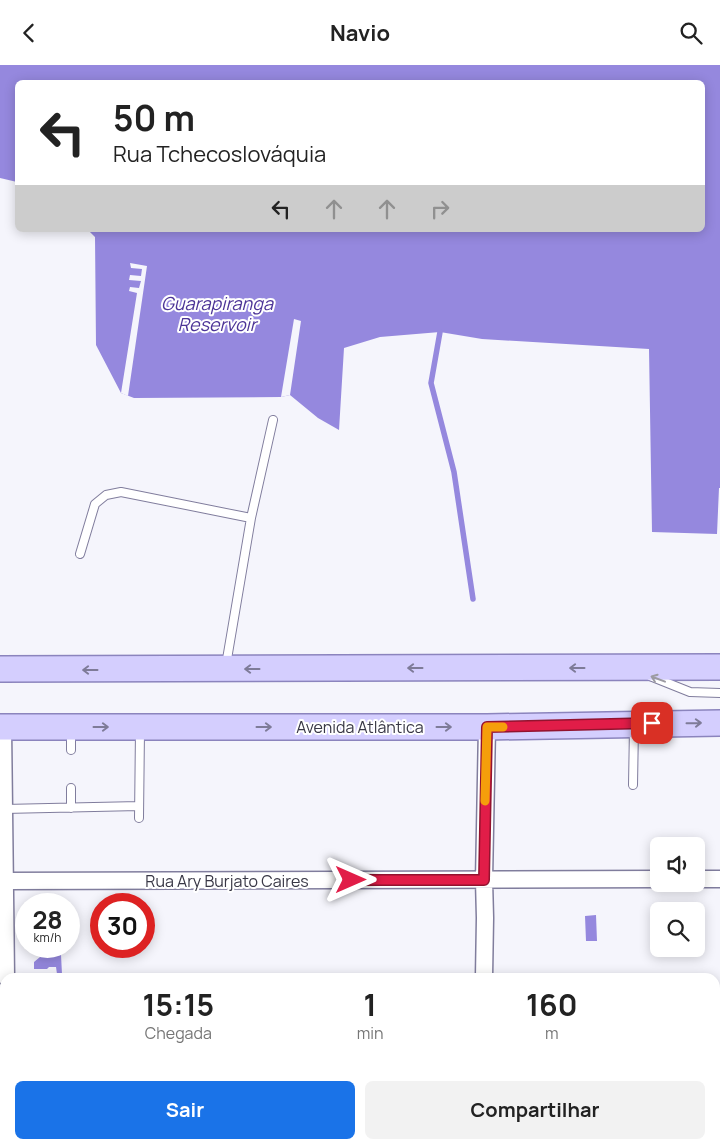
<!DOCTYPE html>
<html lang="pt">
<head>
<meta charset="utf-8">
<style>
	:root { --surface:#fff; --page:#f2f2f2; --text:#222; --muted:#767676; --accent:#1a73e8 }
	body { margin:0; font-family:Manrope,sans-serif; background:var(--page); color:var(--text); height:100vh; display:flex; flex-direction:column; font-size:19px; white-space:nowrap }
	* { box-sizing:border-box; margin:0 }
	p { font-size:16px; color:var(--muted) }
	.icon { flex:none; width:28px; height:28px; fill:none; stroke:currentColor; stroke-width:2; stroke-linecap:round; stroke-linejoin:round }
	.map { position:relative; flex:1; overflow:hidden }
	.details { position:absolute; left:0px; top:908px; width:720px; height:176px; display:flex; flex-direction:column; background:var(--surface); border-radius:15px 15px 0 0; box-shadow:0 2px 12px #0003 }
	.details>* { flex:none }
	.hud { position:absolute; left:15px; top:15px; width:690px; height:152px; border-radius:8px; box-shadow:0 2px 12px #0003; background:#fff; color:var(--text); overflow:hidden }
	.tools { position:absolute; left:650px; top:772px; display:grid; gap:10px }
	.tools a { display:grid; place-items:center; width:55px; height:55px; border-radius:8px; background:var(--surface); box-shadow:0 2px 12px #0003; font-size:25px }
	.speed { position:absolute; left:15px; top:828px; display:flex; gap:10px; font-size:25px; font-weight:700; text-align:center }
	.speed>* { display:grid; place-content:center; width:65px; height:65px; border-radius:50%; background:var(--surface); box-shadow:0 2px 12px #0003; line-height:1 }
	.speed small { font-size:12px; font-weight:400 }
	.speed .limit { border:8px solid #d22; background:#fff; color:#111 }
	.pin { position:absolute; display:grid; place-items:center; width:42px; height:42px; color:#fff; margin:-21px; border-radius:10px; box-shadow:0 2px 8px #0006 }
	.me { position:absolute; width:55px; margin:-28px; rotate:90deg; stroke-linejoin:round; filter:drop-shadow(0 0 4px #0008) }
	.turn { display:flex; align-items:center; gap:18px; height:105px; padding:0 15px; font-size:22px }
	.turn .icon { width:65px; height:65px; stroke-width:2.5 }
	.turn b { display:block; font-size:35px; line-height:42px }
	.lanes { display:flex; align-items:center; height:48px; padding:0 15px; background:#0003; justify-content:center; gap:25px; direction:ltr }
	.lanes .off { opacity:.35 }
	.eta { display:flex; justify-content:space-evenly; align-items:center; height:85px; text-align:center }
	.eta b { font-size:30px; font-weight:700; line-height:35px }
	.cta { display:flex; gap:10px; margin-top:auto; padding:10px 15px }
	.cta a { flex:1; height:58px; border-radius:8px; background:var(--accent); color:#fff; font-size:20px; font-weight:700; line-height:58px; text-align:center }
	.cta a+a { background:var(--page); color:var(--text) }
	header { display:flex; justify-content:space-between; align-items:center; height:65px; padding:0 15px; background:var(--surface); font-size:22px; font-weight:700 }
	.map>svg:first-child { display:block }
</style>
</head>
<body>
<header><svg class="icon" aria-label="back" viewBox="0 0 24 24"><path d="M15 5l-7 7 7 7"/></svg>Navio<svg class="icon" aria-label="search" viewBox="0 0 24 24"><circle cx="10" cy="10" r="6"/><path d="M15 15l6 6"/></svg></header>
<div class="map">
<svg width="720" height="1083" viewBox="0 0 720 1083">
	<rect width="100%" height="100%" fill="#f5f5fc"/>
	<path fill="#9588de" d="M0,0h720v423h-1l-2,46 -65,-2 -3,-183 -167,-10 -42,-7 -60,5 -36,11 -5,82 -21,-12 -28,-23 -9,2 -147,1 -13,-5 -25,-48 -1,-108 -7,-7h614v-147h-684l-1,99 -17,-4z
		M596,850l1,26h-11l-1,-25z
		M49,890h12l1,19h-5l-1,-7h-7l-2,2h-13v-7l6,-5h5z"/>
	<path fill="#f5f5fc" d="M130,198l17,3 -19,130 -7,-3 16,-100 -8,-2 1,-4 9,1 2,-7 -12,-1 1,-5 11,1 1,-7 -11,-1z
		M294,254l7,2 -11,74 -9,2z"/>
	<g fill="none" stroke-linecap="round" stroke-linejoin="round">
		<path stroke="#9588de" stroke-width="5.5" d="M440,267l-9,51 23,89 19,127"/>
		<defs>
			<path id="service" d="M80,489l15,-50 11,-9 15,-3 130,26
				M226,600l25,-147 22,-98
				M650,611l40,16 30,1
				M71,664v21
				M633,720l1,-57
				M71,743v-20
				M4,744l135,-3
				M139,753l1,-87"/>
			<path id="minor" d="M3,662l3,250
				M696,814h24
				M5,816l654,-2
				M484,912l1,-59 -1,-38 3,-153
				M0,945l5,-3
				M715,1015l5,-3
				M326,1079l10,4
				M485,1079v4
				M595,1083l7,-4"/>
			<path id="primary" d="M0,604l720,-2
				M0,662h487l233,-4"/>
		</defs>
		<use href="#service" stroke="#807d9d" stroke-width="10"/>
		<use href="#minor" stroke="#807d9d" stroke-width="19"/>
		<use href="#primary" stroke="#8b84bd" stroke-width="28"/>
		<use href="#service" stroke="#fff" stroke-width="8"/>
		<use href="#minor" stroke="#fff" stroke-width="16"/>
		<use href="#primary" stroke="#d4cefe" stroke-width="25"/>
	</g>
	<defs><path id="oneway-shaft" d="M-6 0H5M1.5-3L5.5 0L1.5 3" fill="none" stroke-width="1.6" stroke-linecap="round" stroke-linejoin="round" transform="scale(1.25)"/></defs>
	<g stroke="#7e7b98">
		<use href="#oneway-shaft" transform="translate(415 603) rotate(180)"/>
		<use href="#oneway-shaft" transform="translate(577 603) rotate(180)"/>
		<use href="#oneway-shaft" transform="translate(252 604) rotate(180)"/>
		<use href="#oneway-shaft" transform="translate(90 605) rotate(-180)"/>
		<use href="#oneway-shaft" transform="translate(694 658) rotate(-1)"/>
		<use href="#oneway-shaft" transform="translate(101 662)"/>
		<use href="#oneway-shaft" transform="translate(264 662)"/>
		<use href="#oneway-shaft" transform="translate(444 662)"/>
	</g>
	<use stroke="#9c9ba2" href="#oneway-shaft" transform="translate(658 614) rotate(-159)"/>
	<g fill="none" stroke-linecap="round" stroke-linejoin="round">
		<defs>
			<path id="route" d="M351,815h133l3,-153 165,-4"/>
		</defs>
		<use href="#route" stroke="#92132f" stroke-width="12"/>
		<use href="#route" stroke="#e11d48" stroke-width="9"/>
		<path stroke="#f59e0b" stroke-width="9" d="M485,736l2,-74h16"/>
	</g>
	<g text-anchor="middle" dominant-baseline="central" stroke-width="4" stroke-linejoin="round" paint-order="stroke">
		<g font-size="16" fill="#383745" stroke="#fff">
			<text x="360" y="662">Avenida Atlântica</text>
			<text x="227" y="816">Rua Ary Burjato Caires</text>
		</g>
		<g font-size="18" font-style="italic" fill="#4c3497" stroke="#fff">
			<text x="217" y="238">Guarapiranga<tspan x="217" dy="21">Reservoir</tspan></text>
		</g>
	</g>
</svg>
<div class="tools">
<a><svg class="icon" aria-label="sound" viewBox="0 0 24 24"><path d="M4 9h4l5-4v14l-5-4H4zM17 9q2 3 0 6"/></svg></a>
<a><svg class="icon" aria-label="search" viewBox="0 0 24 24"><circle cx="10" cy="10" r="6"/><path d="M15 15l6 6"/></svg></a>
</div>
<div class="speed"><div>28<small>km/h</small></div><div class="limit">30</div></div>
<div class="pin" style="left:652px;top:658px;background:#d93025"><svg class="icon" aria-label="arrive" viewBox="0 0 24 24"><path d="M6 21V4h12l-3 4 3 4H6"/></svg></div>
<svg class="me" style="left:351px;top:815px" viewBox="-20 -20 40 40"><path d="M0-17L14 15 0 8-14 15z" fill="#e11d48" stroke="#fff" stroke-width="4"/></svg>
<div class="hud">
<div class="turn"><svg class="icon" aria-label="left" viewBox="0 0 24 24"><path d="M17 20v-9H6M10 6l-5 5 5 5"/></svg><div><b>50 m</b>Rua Tchecoslováquia</div></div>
<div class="lanes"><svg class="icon" aria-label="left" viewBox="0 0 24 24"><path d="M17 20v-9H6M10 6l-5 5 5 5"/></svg><svg class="icon off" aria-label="ahead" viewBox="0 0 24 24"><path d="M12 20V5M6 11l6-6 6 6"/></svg><svg class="icon off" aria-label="ahead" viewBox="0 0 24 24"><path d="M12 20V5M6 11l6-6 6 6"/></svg><svg class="icon off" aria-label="right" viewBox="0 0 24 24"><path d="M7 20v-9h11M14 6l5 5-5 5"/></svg></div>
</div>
<section class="details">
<div class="eta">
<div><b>15:15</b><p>Chegada</p></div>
<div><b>1</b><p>min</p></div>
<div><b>160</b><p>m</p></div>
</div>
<div class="cta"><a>Sair</a><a>Compartilhar</a></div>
</section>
</div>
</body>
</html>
